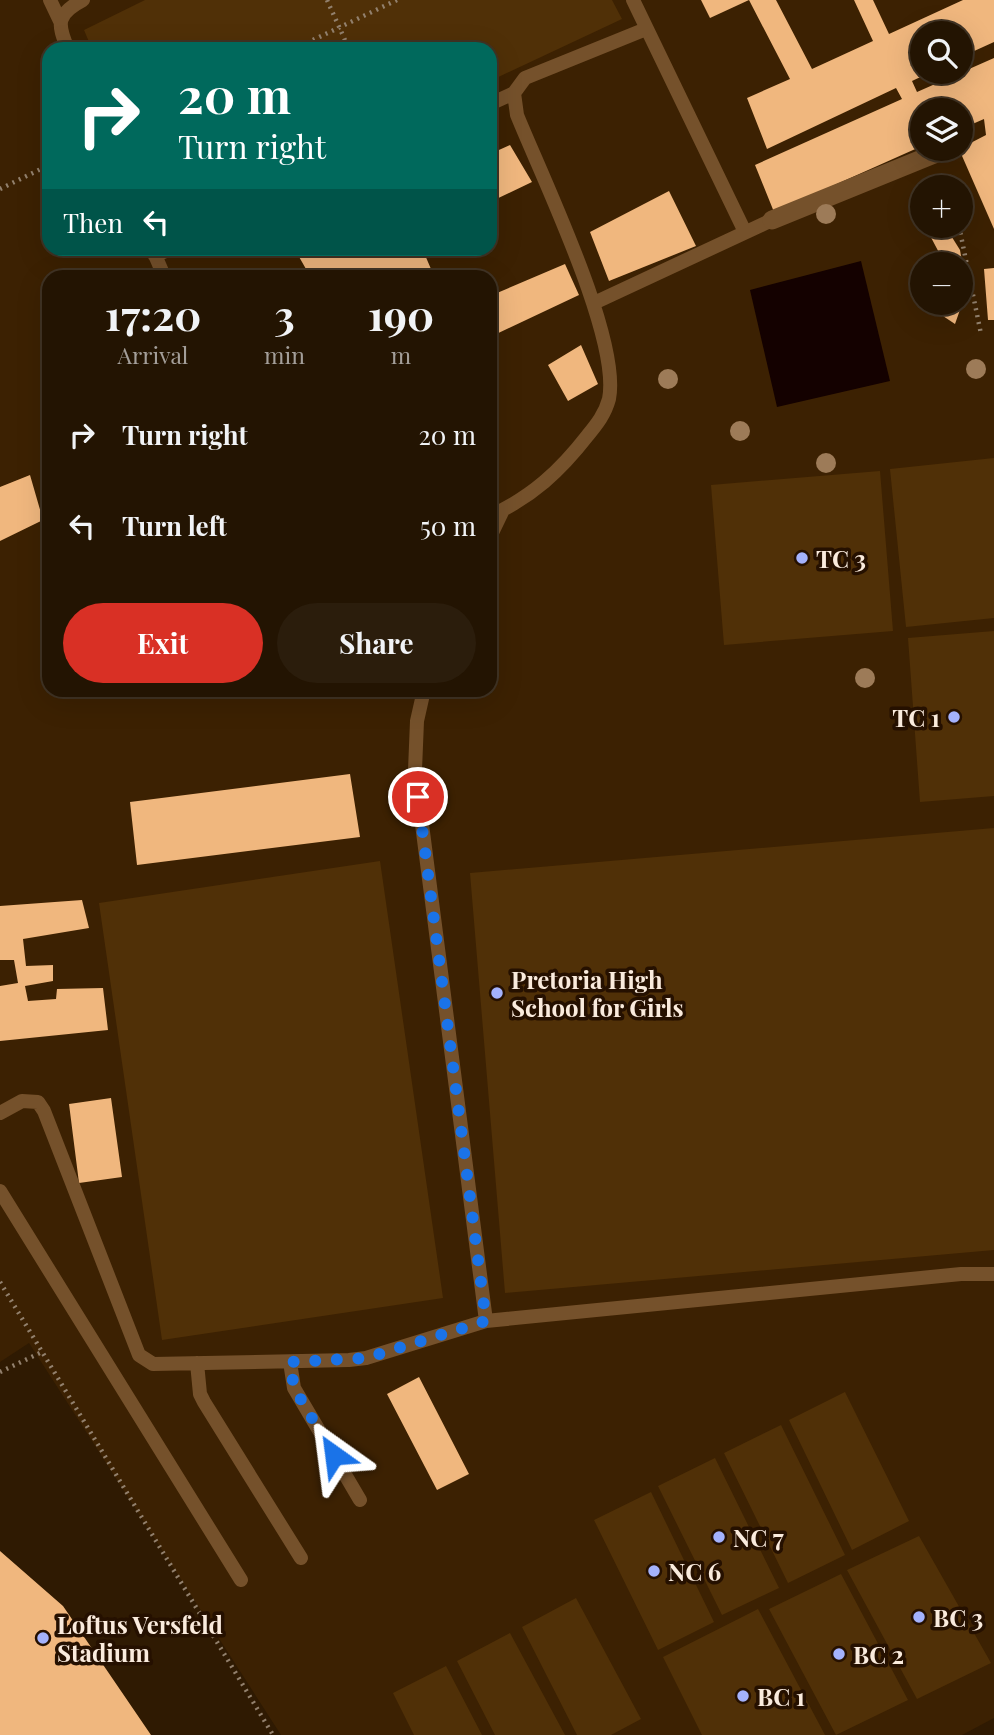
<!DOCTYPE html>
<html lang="en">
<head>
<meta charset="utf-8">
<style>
	:root { --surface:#231402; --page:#2b1d0c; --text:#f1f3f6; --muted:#a39e99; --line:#403324; --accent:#d93025 }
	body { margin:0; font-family:"Playfair Display",serif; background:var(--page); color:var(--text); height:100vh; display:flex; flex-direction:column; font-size:26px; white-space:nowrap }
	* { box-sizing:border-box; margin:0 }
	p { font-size:23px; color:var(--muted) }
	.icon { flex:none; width:38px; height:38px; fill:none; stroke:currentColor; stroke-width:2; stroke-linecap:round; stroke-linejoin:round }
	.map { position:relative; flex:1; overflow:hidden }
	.side { position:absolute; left:42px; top:270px; width:455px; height:427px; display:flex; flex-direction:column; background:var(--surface); border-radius:21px; box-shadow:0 7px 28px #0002,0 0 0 2px var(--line) }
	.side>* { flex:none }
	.top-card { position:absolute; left:42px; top:42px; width:455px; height:214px; border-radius:21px; box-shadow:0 7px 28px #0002,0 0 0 2px var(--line); background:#00695c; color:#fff; overflow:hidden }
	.controls { position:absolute; left:910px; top:21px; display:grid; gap:14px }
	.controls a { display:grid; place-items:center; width:63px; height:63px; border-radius:50%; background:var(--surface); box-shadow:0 7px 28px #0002,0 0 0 2px var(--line); font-size:35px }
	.pin { position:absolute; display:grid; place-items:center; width:60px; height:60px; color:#fff; margin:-30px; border:4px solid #fff; border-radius:50%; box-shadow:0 2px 7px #0007 }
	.me { position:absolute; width:77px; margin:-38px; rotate:329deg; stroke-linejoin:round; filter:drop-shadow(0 0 5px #0008) }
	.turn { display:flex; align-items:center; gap:24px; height:147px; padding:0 21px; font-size:32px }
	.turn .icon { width:91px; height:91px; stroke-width:2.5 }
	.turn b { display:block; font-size:49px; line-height:60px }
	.then { display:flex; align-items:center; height:66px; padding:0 21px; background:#0003; gap:14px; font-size:26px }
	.eta { display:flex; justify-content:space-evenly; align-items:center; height:119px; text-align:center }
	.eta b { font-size:42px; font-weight:700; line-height:49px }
	.button { display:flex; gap:14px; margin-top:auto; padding:14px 21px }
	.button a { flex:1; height:80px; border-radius:42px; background:var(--accent); color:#fff; font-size:28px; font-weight:700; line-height:80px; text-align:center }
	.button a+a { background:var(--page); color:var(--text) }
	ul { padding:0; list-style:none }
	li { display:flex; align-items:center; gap:21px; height:91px; padding:0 21px }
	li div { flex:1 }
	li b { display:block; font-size:26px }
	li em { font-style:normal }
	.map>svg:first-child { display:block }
</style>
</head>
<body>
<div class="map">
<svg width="994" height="1735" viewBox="0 0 994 1735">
	<rect width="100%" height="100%" fill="#2f1a02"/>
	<path fill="#3c2102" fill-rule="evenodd" d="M0,0h994v1718l-32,17h-681l-252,-392 -29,19zM922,33h39v39h-39zM49,49h441v199h-441zM922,110h39v39h-39zM922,187h39v39h-39zM922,264h39v39h-39zM49,276h441v414h-441z"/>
	<path fill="#503007" d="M145,0h467l10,19 -132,62v-32h-398l-8,-19z
		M994,458v160l-88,9 -16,-158z
		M880,471l13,160 -169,14 -13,-160z
		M994,631v165l-74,6 -12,-164z
		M994,828v422l-489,43 -35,-420z
		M380,861l63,437 -281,42 -63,-437z
		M845,1392l64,129 -57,29 -63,-130z
		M781,1425l64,130 -57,28 -64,-130z
		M715,1458l64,130 -57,27 -64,-129z
		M651,1492l63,130 -56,28 -64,-130z
		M919,1536l72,127 -74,36 -70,-129z
		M841,1574l67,126 -72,35 -67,-126z
		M576,1598l65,121 -30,16h-34l-55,-108z
		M758,1609l67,126h-123l-39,-78z
		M510,1633l55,102h-70l-38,-74z
		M446,1666l36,69h-68l-21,-42z"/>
	<path fill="#140100" d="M861,261l29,120 -113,26 -27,-117z"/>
	<path fill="#f0b77e" d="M701,0h75l36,69 61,-28 -19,-41h19l16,34 74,-34h31v42l-33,15v-24h-39v39h9l-19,9 5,11 77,-34v171l-35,-80 27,-14 -2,-16 -23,10v-19h-39v36l-148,66 -19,-47 147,-66 -6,-11 -129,61 -20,-51 43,-19 -41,-79 -39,18z
		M510,145l22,37 -42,20v-48z
		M669,191l27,55 -87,35 -19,-49z
		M925,226h20l15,24 7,40 -12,34 -15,-10 4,-11h17v-39h-16z
		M294,248h116l2,4 10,-4 12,28h-84l-5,-8 -18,8h-17z
		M565,264l14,31 -89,42v-41z
		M994,268v52h-6l-4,-51z
		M581,345l17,39 -30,17 -20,-36z
		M30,475l13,45 -43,21v-54z
		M350,774l10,63 -223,28 -7,-63z
		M82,900l7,28 -66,11 3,27 27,-1v16l-28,5 3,15 28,-2 1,-10 46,-1 5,42 -108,11v-55l18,-3 -4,-23h-14v-54z
		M111,1098l11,79 -43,6 -10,-79z
		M419,1377l50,97 -32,16 -50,-96z
		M0,1551l63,55 88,129h-151z"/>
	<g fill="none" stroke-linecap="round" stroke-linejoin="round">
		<path stroke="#92806d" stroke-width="4.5" stroke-dasharray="2 5" stroke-linecap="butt" d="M327,0l22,49
			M294,49l103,-49
			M949,175l2,12
			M0,189l49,-24
			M959,226l22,108
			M0,1282l273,453
			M0,1372l42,-20"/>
		<path stroke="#75512b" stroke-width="14" d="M50,0l10,21
			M633,0l112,232
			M68,49c-11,-25 -12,-35 15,-49
			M490,104l24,-11
			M152,248l12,28
			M155,256l17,-8
			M594,303l178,-83
			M490,516c42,-19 70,-45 98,-81 9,-11 17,-21 21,-36 12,-60 -67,-222 -92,-284l-3,-22 11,-15 121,-49
			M490,537l13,-27
			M424,690l-7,31 -2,49 71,551
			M0,1113l22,-12 16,1 6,9 95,244 14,9 196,-4 17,-2 120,-37 475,-47h33
			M0,1191l241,389
			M290,1362l4,26 66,112
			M197,1363l3,31 4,8 97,156"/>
		<path stroke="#75512b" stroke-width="19" d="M772,220l172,-70"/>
	</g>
	<g fill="#9d7b58">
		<circle cx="826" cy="214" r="10"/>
		<circle cx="976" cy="369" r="10"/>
		<circle cx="668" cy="379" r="10"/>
		<circle cx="740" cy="431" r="10"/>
		<circle cx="826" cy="463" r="10"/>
		<circle cx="865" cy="678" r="10"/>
	</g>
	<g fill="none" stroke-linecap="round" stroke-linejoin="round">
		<path stroke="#1a73e8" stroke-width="12" stroke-dasharray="0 21.6" d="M334,1455l-40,-67 -4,-26 76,-4 120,-37 -68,-524"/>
	</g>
	<g fill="#a4b2fc" stroke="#251000" stroke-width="2.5">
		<circle cx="802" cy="558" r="7"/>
		<circle cx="954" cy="717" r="7"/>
		<circle cx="497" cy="993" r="7"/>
		<circle cx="719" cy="1537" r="7"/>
		<circle cx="654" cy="1571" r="7"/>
		<circle cx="919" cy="1617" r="7"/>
		<circle cx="43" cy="1638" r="7"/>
		<circle cx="839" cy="1654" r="7"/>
		<circle cx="743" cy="1696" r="7"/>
	</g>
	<g text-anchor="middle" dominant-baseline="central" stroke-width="7" stroke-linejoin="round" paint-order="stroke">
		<g font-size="24" font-weight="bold" fill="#faebdd" stroke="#251000" text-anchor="start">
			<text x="816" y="558">TC 3</text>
			<text x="940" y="717" text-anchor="end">TC 1</text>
			<text x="511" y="979">Pretoria High<tspan x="511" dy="28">School for Girls</tspan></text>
			<text x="733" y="1537">NC 7</text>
			<text x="668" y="1571">NC 6</text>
			<text x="933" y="1617">BC 3</text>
			<text x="57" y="1624">Loftus Versfeld<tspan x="57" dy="28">Stadium</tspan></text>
			<text x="853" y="1654">BC 2</text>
			<text x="757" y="1696">BC 1</text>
		</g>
	</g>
</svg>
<div class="controls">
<a><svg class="icon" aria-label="search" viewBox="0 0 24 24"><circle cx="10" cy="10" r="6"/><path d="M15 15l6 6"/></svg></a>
<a><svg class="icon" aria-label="layers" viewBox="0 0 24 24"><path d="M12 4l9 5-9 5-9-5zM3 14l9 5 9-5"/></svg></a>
<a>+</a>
<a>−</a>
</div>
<div class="pin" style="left:418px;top:797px;background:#d93025"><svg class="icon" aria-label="arrive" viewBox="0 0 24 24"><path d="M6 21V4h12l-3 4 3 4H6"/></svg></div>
<svg class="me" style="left:334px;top:1455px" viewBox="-20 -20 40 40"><path d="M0-17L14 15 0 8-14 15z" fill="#1a73e8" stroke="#fff" stroke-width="4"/></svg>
<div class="top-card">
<div class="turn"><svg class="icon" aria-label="right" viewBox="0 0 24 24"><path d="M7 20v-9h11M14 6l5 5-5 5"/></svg><div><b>20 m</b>Turn right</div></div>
<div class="then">Then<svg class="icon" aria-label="left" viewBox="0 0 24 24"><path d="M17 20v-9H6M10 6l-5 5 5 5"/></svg></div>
</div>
<section class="side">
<div class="eta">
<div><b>17:20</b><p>Arrival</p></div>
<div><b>3</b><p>min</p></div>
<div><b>190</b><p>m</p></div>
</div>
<ul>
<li><svg class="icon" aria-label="right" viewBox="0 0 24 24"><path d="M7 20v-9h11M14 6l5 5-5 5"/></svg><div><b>Turn right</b></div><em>20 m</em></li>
<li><svg class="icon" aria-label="left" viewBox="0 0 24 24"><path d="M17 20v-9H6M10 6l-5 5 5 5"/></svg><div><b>Turn left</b></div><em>50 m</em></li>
</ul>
<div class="button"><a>Exit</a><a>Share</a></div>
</section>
</div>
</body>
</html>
